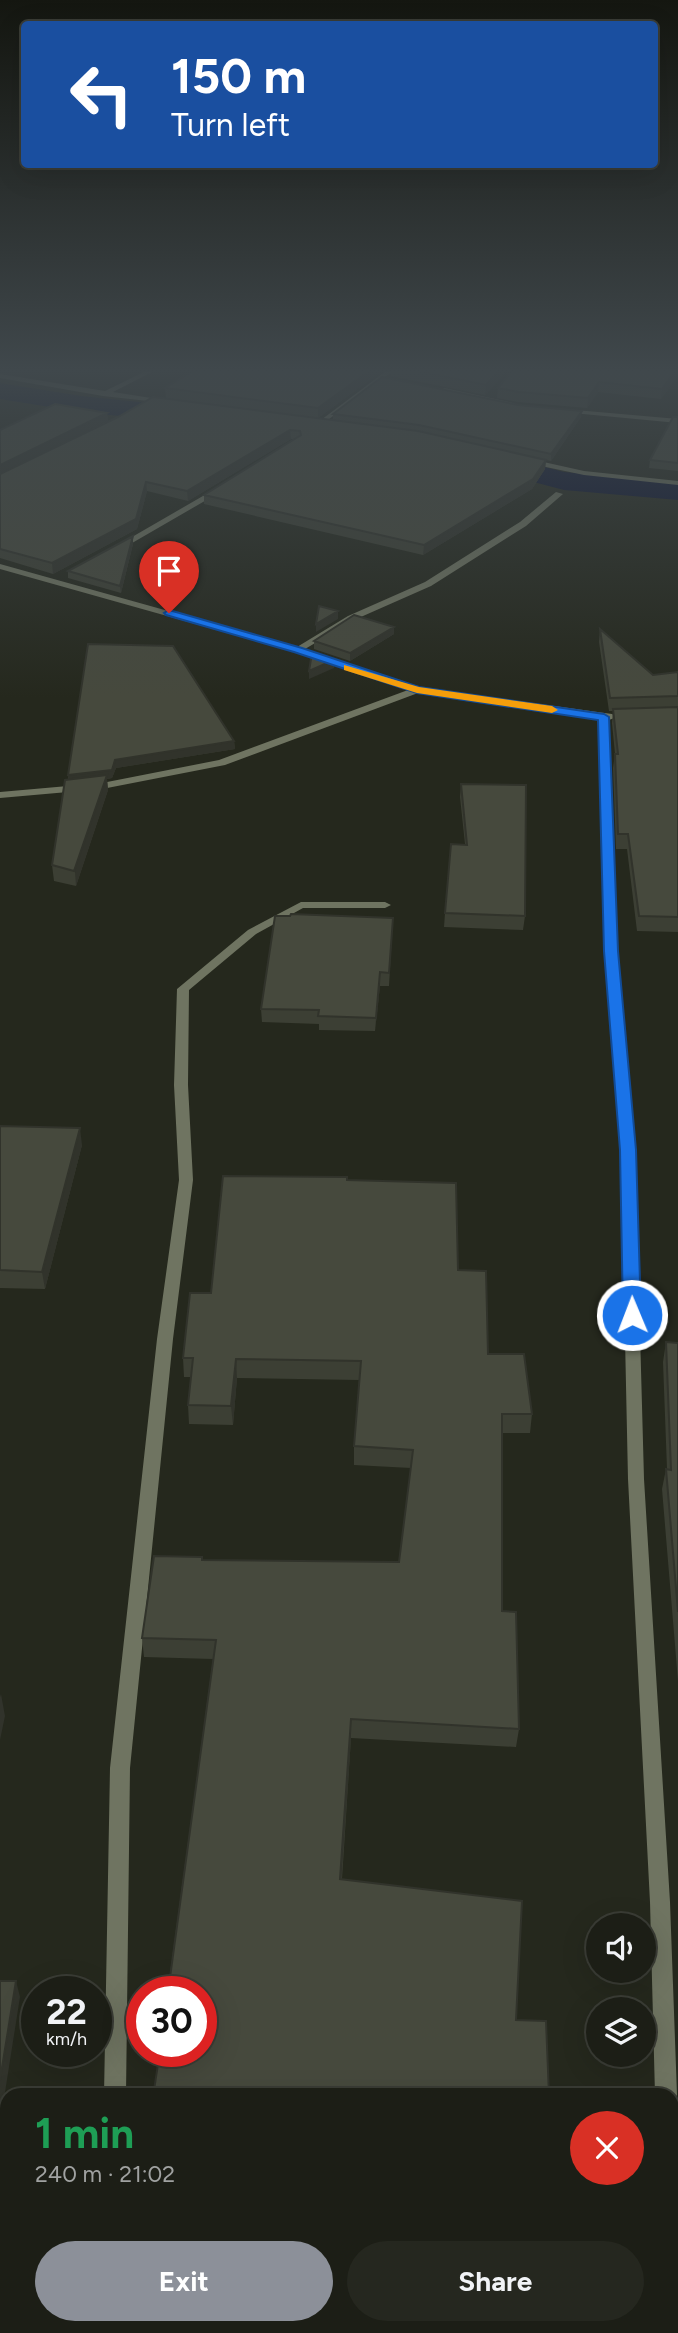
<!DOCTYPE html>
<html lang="en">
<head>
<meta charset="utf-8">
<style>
	:root { --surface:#1c1e16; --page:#25271f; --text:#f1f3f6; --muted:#a0a2a1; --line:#3a3c35; --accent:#8c9099 }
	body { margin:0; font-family:Figtree,sans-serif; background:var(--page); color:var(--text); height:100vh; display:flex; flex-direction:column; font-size:26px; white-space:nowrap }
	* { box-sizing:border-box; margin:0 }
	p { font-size:23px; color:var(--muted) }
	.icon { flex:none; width:38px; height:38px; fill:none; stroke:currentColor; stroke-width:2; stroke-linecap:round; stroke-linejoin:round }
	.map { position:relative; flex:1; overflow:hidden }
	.drawer { position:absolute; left:0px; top:2088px; width:679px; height:247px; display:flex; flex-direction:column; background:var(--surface); border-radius:21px 21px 0 0; box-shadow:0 7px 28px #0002,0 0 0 2px var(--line) }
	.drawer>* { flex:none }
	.top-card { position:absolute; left:21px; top:21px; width:637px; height:147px; border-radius:7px; box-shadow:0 7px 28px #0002,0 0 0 2px var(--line); background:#1a4fa0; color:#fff; overflow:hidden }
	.tools { position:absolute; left:586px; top:1913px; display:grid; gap:14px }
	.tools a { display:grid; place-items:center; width:70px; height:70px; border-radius:50%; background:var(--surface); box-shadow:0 7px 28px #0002,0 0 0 2px var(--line); font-size:35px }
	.speed { position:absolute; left:21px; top:1976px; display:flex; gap:14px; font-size:35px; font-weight:700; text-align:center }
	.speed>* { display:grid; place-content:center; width:91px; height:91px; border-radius:50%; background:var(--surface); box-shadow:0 7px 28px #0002,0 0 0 2px var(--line); line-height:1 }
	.speed small { font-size:18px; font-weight:400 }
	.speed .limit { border:10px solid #d22; background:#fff; color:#111 }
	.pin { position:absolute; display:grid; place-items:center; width:60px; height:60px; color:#fff; margin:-72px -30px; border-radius:50% 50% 50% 0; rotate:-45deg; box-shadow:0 0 7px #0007 }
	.pin .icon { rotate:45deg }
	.me { position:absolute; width:77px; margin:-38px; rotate:359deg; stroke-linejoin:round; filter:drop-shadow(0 0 5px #0008) }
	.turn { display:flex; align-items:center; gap:24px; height:147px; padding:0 35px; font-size:32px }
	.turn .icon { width:91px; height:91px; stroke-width:2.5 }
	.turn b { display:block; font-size:49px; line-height:60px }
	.round { display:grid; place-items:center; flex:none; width:74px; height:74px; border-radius:37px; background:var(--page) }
	.headline { display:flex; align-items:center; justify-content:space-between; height:119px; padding:0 35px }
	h1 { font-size:42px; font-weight:700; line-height:52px; color:#1e9e55 }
	.primary-button { display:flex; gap:14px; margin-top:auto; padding:14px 35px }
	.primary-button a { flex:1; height:80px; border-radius:42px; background:var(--accent); color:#fff; font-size:28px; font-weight:700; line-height:80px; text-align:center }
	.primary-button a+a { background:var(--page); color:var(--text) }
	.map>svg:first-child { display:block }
</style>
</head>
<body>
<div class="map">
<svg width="678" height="2333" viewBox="0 0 678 2333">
	<rect width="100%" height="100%" fill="#25281d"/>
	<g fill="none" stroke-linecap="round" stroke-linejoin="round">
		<path fill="#091030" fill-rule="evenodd" d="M0,383l81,13 126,13 10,2 4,6 -4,6 -10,2 -126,-13 -81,-13z
			M467,447l97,25 114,10v18l-114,-10 -107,-28 -5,-6 5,-6z"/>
		<path fill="#6f7461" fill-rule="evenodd" d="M146,371h8l-41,21 51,8 2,3 -63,-7 -103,-18v-4l105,17z
			M386,371h7l-72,54h-4v-2z
			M444,388l69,15 3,2 -3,2 -71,-16z
			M564,409l114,10v4l-116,-11z
			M530,459l54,12 94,10v4l-94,-10 -57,-12 -1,-2z
			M215,489l7,2 -102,59 -7,-2z
			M556,492l7,2 -37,32 -95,60 -77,34 -49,29 113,38 194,27 5,3 -8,3 8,231 18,199 9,329 26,423 7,193 -5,9v-9h-17l-5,-193 -22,-423 -7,-329 -16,-199 -6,-233 -181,-25 -193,72 -123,24 -102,9v-6l102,-9 117,-23 189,-70 -113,-38 -295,-83v-5l297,83 51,-31 77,-34 95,-60z
			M301,902h84l6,3 -6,3h-82l-47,26 -67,56 -1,95 5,95 -20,159 -43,429 -4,327h-22l6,-327 47,-429 22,-159 -5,-95 3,-96 71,-59z
			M672,2304l6,2v27h-19l1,-5h12z
			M70,2328h24v5h-26z"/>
	</g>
	<path fill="#3c3f34" d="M193,371h189l-64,47 -152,-20 -1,-10z
		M391,371h116l-22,24 -94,-19z
		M678,371v4l-17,24 -63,-7 -11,16 -69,-6 -21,-4 1,-10z
		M518,405l63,12 -30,44 -5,-1 -1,9 -13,20 -109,66 -219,-51v-9l90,-56h-3l-103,62 -41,-10 -10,38 -84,45 -53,-16v-128l107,-17 1,9 225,-2v-6z
		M678,417v54l-29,-3 1,-8z
		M133,544l-12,49 -53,-15v-7z
		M394,627v7l-44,27 -36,-12v-8z
		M600,629l53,46 25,-3v260l-41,-1 -10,-82h-11l-3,-81 2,-14 -3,-31 1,-12h-4l-10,-69z
		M234,741l1,8 -119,19 -4,10 -5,1 1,11 -32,96 -22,-5 -2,-16 16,-86v-4z
		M461,784l64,132 -2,14 -79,-3 1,-14 20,-69 -5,-47z
		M393,918l-4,68h-9l-5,45 -56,-1v-6l-57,-2 -1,-13z
		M0,1126l82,19 -37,144 -45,-1z
		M347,1180l111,90 30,84 44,60 -2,19h-28v178l17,118 -3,18 -165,-9 -9,141 174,141 33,75h-394l-1,-5 59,-431 -69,-2 -2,-19 60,-78 197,2 12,-94 -57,-3v-19l5,-66 -122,-2 -4,47 -44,-1 -1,-19 3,-28h-7l-1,-19 28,-65z
		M666,1342l12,1v338l-16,-192 4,-20h1l-4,-107z"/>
	<path fill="#31332b" d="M369,371h13l-64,47v-10z
		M499,371h8l-22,24 1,-10z
		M675,371h3v4l-17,24 1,-10z
		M599,382l-1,10 -11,16 1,-10z
		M582,411l-1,6 -30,44v-7z
		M107,413l1,9 -108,53v-10z
		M290,430l1,9 -103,62 -1,-10z
		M546,460l-1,9 -13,20 -109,66 1,-10z
		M146,482l1,9 -10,38 -84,45 -1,-11z
		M133,536v8l-12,49 -1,-7z
		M338,611v8l-22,13v-8z
		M394,627v7l-44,27v-8z
		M334,660v8l-25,11v-8z
		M234,741l1,8 -119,19 -4,10 -5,1 1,11 -32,96 -8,-111 47,-15z
		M380,972v14l-5,45 1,-13z
		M80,1128l2,17 -37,144 -3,-17z
		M236,1359l1,19 -4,47 -2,-19z
		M1,1694l4,22 -5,24v-43z
		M351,1719v19l-11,159v-18z
		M16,1981l4,16 -20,127v-44z"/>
	<path fill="#46493d" stroke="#31332b" stroke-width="2" d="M193,371h176l-51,37 -153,-20z
		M417,371h82l-13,14z
		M512,371h163l-13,18 -63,-7 -11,16 -69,-6 -21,-4z
		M382,377l136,28 64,6 -31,43 -132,-29 -86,-11z
		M153,397l265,34 128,29 -13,19 -109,66 -220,-50 97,-60 -1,-4 -10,-1 -103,61 -41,-9 -10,37 -84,44 -52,-14v-75l118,-57z
		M55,404l52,9 -107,52v-35z
		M673,417h5v46l-28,-3z
		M133,536l-13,50 -52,-15z
		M319,606l19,5 -22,13z
		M354,615l40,12 -44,26 -36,-12z
		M600,629l53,46 25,-3v24l-68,2z
		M88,644l85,2 61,95 -119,19 -3,10 -44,5z
		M312,653l22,7 -25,11z
		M678,707v210l-39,-1 -11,-82h-10l-3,-80h3l-5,-45z
		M107,775l-33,96 -22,-6 13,-85z
		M461,784l65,1 -1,131 -80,-3 6,-69 16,1z
		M291,914l102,4 -4,55 -9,-1 -4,46 -58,-2 1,-6 -58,-1 14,-93h15z
		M0,1126l80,2 -38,144 -42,-2z
		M223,1176l124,1v3l109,3 2,87 28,1 2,83h36l8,60h-30v197l14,1 3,117 -168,-10 -11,160 182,22 -6,119 30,1 3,74h-307l-88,-5 6,-39h41v-59h-33l48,-352 -74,-2 12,-82 48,1v3l197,2 14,-112 -59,-4 7,-85 -125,-2 -5,47 -43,-1 5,-47h-10l7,-65h21z
		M666,1342l12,1v269l-12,-143 5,1z
		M0,1981h16l-16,99z
		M513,2328h51l43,5h-94z"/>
	<linearGradient id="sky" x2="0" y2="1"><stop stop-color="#141610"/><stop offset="0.53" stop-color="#40484c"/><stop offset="1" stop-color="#40484c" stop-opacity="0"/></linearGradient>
	<rect width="678" height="698" fill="url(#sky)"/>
	<path fill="#1a73e8" stroke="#114b97" stroke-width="2" d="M169,610l133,38 117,39 185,27 5,3 9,234 18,199 5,165 -3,4h-12l-3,-4 -3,-165 -16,-199 -6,-231 -181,-27 -123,-41 -128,-37 -2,-2z"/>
	<path fill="#f59e0b" d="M344,665l75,22 133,19 6,4 -6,3 -135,-20 -73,-23z"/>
</svg>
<div class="tools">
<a><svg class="icon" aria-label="sound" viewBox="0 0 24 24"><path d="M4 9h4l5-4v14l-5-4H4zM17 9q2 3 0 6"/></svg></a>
<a><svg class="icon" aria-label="layers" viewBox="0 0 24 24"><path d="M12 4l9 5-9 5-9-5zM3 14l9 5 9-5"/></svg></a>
</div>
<div class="speed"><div>22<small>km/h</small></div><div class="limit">30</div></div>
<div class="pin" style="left:169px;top:613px;background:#d93025"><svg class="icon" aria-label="arrive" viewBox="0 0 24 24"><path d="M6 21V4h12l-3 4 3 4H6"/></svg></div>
<svg class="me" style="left:632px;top:1315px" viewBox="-20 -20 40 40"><circle r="17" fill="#1a73e8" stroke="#fff" stroke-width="3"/><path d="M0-11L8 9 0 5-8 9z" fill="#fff"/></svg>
<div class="top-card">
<div class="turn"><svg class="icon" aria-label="left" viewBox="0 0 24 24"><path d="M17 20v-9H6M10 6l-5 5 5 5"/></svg><div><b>150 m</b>Turn left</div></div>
</div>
<section class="drawer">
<div class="headline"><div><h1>1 min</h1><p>240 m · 21:02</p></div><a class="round" style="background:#d93025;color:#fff"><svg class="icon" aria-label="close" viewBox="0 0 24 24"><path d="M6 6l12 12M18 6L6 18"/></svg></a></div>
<div class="primary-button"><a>Exit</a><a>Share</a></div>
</section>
</div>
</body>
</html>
